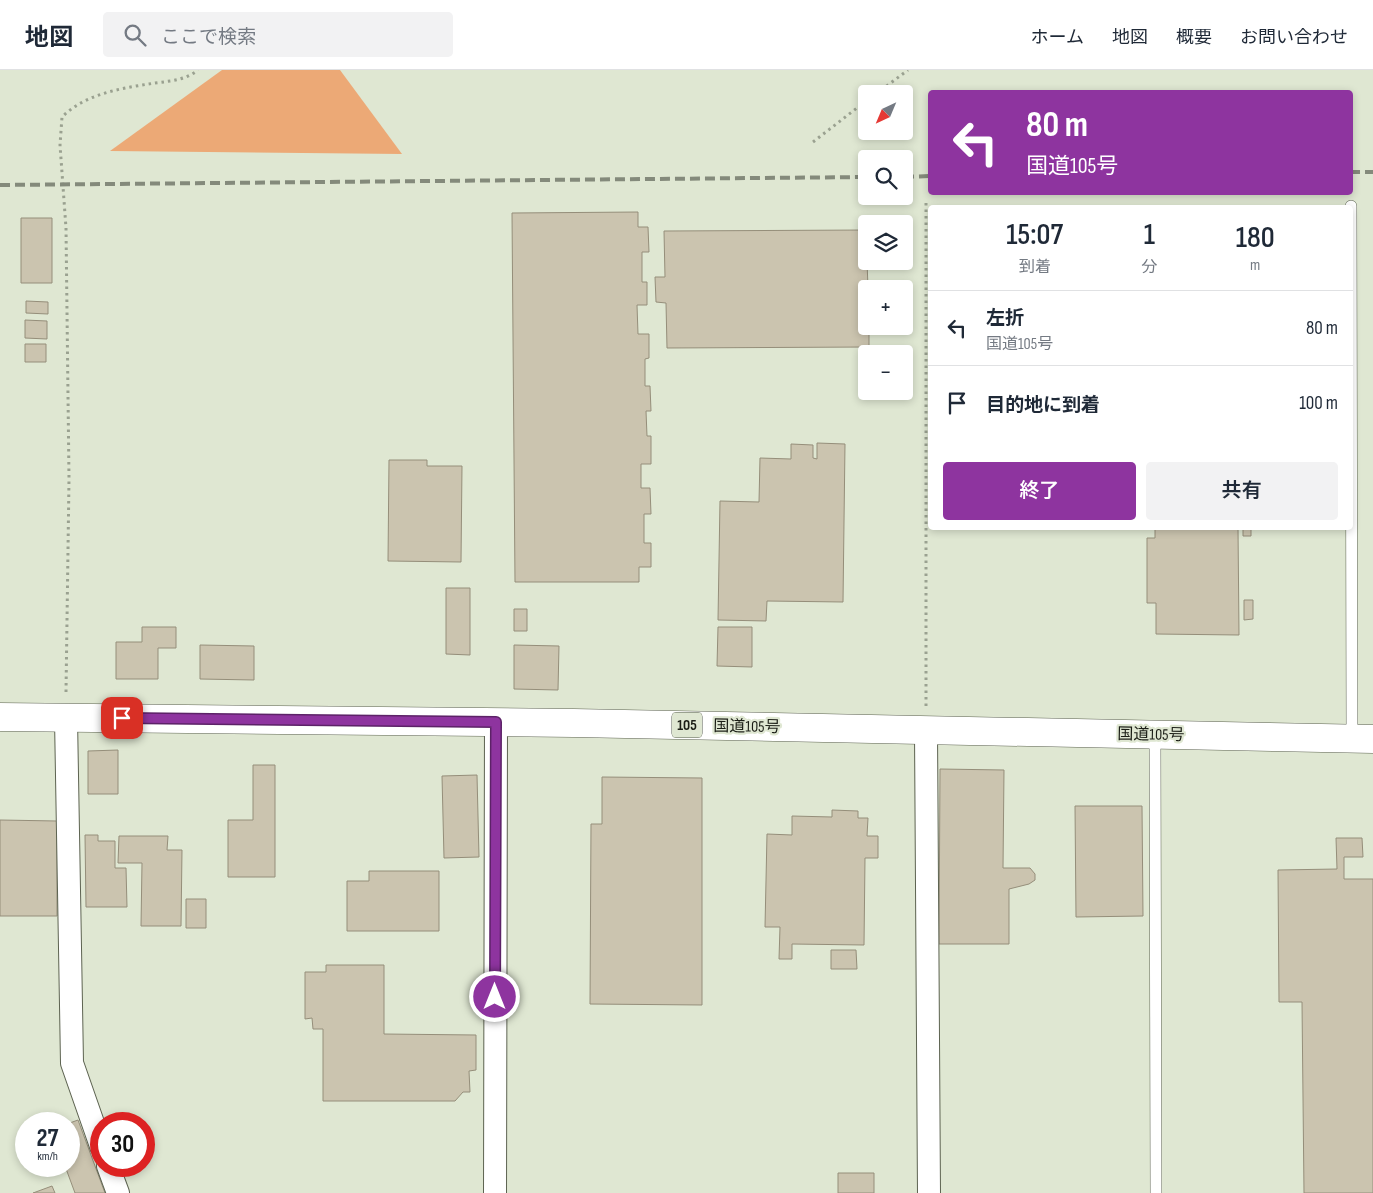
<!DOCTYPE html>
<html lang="ja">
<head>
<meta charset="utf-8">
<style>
	:root { --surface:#fff; --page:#f2f2f3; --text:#1f2937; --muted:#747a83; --line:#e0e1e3; --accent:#8e349f }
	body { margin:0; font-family:"Sofia Sans Condensed","Noto Sans JP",sans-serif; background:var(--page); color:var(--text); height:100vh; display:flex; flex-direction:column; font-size:19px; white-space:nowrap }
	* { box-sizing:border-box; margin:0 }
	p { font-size:16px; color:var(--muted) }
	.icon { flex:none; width:28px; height:28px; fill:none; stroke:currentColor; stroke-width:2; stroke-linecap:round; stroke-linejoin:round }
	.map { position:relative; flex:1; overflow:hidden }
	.drawer { position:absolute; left:928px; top:135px; width:425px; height:325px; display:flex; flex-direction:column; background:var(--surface); border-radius:5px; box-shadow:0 2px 8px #0003 }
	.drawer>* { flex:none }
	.hud { position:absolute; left:928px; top:20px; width:425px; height:105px; border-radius:5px; box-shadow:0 2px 8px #0003; background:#8e349f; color:#fff; overflow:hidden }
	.needle { width:32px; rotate:224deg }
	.tools { position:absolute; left:858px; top:15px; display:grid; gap:10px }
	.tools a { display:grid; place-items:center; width:55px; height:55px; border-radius:5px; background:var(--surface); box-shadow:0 2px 8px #0003; font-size:25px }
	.speed { position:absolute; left:15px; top:1042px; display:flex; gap:10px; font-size:25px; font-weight:700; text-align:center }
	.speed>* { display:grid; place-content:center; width:65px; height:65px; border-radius:50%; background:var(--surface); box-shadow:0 2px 8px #0003; line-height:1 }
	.speed small { font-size:12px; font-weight:400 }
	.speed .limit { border:8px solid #d22; background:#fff; color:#111 }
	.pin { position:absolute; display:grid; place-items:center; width:42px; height:42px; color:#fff; margin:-21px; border-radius:10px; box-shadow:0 2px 8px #0006 }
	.me { position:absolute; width:55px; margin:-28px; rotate:0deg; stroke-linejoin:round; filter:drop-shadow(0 0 4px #0008) }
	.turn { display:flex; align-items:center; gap:18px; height:105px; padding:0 15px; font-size:22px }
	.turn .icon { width:65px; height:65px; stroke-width:2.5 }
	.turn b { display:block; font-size:35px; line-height:42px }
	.eta { display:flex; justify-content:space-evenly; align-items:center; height:85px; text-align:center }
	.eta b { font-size:30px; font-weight:600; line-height:35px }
	.action { display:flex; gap:10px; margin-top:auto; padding:10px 15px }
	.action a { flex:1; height:58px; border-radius:5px; background:var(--accent); color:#fff; font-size:20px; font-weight:600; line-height:58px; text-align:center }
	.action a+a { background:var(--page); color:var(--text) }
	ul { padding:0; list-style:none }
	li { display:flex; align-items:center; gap:15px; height:75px; padding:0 15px; border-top:1px solid var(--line) }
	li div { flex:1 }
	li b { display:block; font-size:19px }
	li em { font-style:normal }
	header { display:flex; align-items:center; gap:30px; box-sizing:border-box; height:70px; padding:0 25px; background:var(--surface); border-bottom:1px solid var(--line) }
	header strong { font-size:24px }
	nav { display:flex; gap:28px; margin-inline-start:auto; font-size:18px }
	.search { width:350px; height:45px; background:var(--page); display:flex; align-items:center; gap:12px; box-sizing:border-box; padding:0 18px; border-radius:5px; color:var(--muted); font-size:19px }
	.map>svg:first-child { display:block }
</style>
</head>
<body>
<header>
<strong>地図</strong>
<div class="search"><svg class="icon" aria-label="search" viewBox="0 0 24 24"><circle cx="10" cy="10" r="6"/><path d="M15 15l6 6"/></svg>ここで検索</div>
<nav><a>ホーム</a><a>地図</a><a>概要</a><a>お問い合わせ</a></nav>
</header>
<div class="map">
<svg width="1373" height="1123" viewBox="0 0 1373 1123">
	<rect width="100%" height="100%" fill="#dfe7d2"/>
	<path fill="#eca976" d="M222,0h118l62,84 -292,-3z"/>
	<path fill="#cbc4af" stroke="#958e7a" d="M638,142v15h10l1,25h-7v30h5v23h-10l1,29h11v24l-4,1v27h5l1,25h-5l1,25h4v28h-10v24h9l1,26h-7v29h7v24h-12v15h-124l-3,-369z
		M21,148h31v65h-31z
		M866,160l2,59h-2v37h3v21l-202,1 -1,-45 -10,-1 -1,-25h10l-1,-46z
		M26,231l22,1v12l-22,-1z
		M25,250l22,1v18l-22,-1z
		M25,274h21v18h-21z
		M817,373l28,1 -2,158 -76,-1 -1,20 -48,-1 2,-119 39,1 1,-44 31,1v-15l22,1v13l4,1z
		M389,390h38v6h35l-1,96 -73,-1z
		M1155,458h83l1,107 -83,-1v-31h-9v-65h8z
		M1243,458h8v8h-8z
		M446,518h24v67l-24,-1z
		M1244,530h9v19l-9,1z
		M514,539h13v22h-13z
		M142,557h34v21h-18v31h-42v-37h26z
		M718,557h34v40l-35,-1z
		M200,575l54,1v34l-54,-1z
		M514,575l45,1 -1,44 -44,-1z
		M118,680v44h-30v-43z
		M253,695h22v112h-47v-57h25z
		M940,699l64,1 -1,98h27l5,6v6l-6,4 -20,5v55h-70z
		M477,705l2,82 -35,1 -2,-82z
		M602,707l100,1v227l-112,-1 1,-180h11z
		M1075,736h67l1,110 -67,1z
		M832,740l26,1v7h10l-1,18h11v22h-13l-1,87 -72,-1v15h-13l1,-32h-15l2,-93 25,1v-19l40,1z
		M0,750l57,1v95h-57z
		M85,765h13v6h17v27h11l1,39h-41z
		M119,766h49l-1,14h15l-1,76h-40l1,-63h-24z
		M1336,768h26l1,19h-19v22h29v314h-69l-2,-191h-23l-1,-132 59,-1z
		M369,801h70v60h-92v-50h22z
		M186,829h20v29h-20z
		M831,880h25l1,19h-26z
		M326,895h58v69l92,1v35l-7,1 1,21h-7l-8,9h-132v-72h-10l-1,-11 -7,1v-47h21z
		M78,1050l27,73h-30l-10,-27h4l-2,-42z
		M838,1103h36v20h-36z
		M52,1116l3,7h-22z"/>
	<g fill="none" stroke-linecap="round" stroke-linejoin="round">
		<defs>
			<path id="lane" d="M1351,136l1,532
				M1155,665l1,458"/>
			<path id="street" d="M66,648l6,345 29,83
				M926,661l3,462
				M108,1096l10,27
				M495,1123l1,-471"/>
			<path id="highway" d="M0,647l574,6 799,16"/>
		</defs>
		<use href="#lane" stroke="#5d6351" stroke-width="12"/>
		<use href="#street" stroke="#5d6351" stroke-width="24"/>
		<use href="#highway" stroke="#5d6351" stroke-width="29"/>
		<path stroke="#9aa190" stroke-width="3" stroke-dasharray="2.5 4" stroke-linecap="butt" d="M876,24l32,-24
			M813,72l53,-41
			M66,622l3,-213 -3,-251 -6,-83 2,-28c24,-24 61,-29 93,-34 16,-2 30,-3 43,-13
			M926,636v-504"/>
		<use href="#lane" stroke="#fff" stroke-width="11"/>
		<use href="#street" stroke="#fff" stroke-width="22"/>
		<use href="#highway" stroke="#fff" stroke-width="28"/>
		<path stroke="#848a7b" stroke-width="4" stroke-dasharray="10 5" stroke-linecap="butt" d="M1350,102h23
			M904,107l26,-1
			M0,115l866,-8"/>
	</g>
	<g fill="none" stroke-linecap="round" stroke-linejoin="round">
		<defs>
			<path id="route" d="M122,648l374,4 -1,275"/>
		</defs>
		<use href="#route" stroke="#5c2267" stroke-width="12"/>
		<use href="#route" stroke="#8e349f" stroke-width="9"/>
	</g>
	<g text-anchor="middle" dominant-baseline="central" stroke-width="4.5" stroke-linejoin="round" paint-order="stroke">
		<rect fill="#dfe7d2" stroke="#555a4e" stroke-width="1" x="672" y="642.5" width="30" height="25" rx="4"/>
		<g font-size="15" font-weight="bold" fill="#1a1d15">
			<text x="687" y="655">105</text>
		</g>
		<g font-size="16" fill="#1a1d15" stroke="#dfe7d2">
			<text transform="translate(747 657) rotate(1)">国道105号</text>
			<text transform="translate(1151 665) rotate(1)">国道105号</text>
		</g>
	</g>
</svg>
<div class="tools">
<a><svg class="needle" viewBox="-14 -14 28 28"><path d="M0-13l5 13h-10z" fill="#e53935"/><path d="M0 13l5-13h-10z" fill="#747a83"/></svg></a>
<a><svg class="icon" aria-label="search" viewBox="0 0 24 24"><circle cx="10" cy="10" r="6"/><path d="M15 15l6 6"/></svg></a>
<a><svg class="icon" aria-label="layers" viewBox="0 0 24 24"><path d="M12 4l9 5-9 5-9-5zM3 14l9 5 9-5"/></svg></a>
<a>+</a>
<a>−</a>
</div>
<div class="speed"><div>27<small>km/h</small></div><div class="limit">30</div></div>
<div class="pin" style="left:122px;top:648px;background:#d93025"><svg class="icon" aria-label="arrive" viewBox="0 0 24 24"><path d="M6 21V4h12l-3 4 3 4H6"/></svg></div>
<svg class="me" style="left:495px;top:927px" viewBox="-20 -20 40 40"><circle r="17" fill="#8e349f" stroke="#fff" stroke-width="3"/><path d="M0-11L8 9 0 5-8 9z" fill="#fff"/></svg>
<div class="hud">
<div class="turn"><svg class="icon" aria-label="left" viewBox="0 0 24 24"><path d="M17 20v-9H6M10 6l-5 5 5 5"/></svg><div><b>80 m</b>国道105号</div></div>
</div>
<section class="drawer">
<div class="eta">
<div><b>15:07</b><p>到着</p></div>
<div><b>1</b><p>分</p></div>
<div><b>180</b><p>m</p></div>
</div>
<ul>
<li><svg class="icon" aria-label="left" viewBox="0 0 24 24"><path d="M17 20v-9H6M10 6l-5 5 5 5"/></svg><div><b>左折</b><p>国道105号</p></div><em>80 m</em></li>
<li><svg class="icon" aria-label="arrive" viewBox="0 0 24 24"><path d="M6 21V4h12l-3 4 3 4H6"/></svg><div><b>目的地に到着</b></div><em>100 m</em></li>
</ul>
<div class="action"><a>終了</a><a>共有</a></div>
</section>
</div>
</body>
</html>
